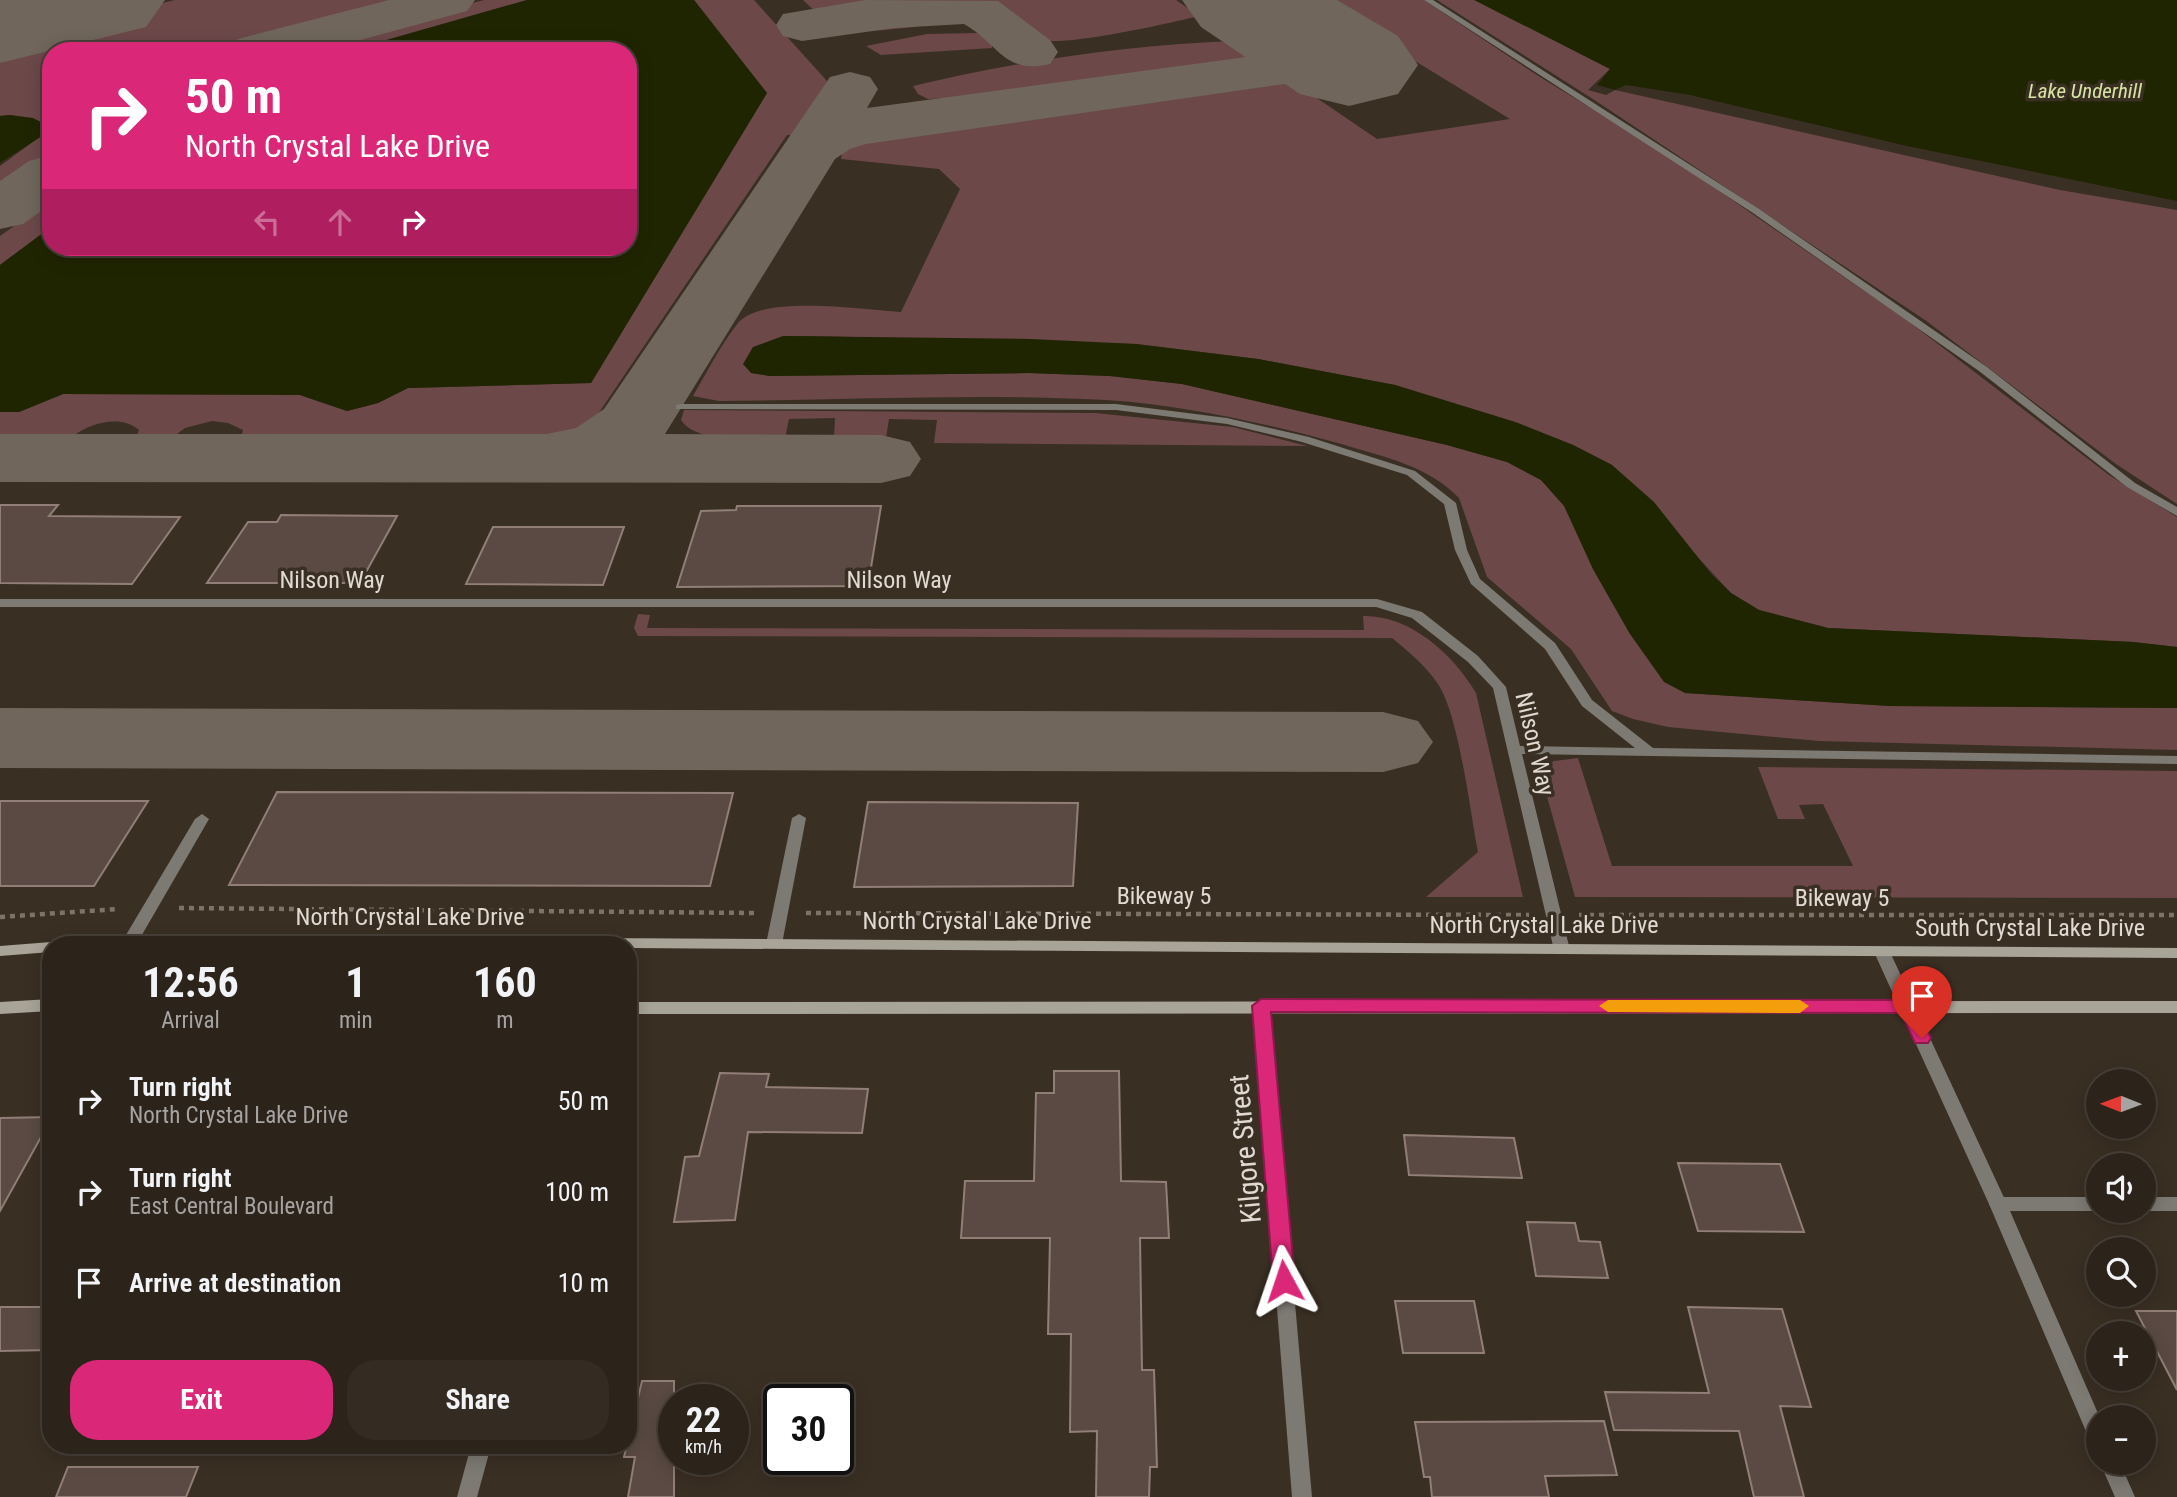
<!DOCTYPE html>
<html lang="en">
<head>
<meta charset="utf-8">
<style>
	:root { --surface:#2c231a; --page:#342b23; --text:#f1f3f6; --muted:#a6a4a2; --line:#484039; --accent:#db2777 }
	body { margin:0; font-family:"Roboto Condensed",sans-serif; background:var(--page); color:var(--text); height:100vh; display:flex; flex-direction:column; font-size:26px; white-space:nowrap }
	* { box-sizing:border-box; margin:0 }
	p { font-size:23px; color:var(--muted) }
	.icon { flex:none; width:38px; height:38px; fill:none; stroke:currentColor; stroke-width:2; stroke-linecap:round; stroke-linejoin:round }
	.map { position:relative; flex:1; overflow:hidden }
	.details { position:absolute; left:42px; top:936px; width:595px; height:518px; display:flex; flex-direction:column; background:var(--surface); border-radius:28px; box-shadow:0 4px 18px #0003,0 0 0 2px var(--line) }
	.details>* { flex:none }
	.banner { position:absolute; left:42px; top:42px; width:595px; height:214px; border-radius:28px; box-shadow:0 4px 18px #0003,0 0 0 2px var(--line); background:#db2777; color:#fff; overflow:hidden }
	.needle { width:46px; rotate:271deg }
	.controls { position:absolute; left:2086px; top:1069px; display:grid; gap:14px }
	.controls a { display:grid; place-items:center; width:70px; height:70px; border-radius:50%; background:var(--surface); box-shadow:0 4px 18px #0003,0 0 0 2px var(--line); font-size:35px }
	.speed { position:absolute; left:658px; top:1384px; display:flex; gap:14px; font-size:35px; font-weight:700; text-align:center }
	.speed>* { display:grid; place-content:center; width:91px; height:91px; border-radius:50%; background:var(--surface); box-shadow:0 4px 18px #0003,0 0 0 2px var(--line); line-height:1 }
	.speed small { font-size:18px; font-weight:400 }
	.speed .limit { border:4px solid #111; border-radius:10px; background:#fff; color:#111 }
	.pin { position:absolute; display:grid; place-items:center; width:60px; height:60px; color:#fff; margin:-72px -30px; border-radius:50% 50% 50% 0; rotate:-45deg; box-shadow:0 0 7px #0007 }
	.pin .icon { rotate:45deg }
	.me { position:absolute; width:77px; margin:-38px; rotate:355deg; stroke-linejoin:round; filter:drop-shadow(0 0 5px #0008) }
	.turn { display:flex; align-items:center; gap:24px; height:147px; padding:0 28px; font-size:32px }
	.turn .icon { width:91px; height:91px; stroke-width:2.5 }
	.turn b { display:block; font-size:49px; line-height:60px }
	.lanes { display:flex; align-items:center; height:66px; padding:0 28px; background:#0003; justify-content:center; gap:35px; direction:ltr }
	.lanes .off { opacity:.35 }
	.eta { display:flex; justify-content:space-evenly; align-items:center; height:119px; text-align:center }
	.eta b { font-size:42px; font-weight:700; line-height:49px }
	.cta { display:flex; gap:14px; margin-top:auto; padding:14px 28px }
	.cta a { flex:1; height:80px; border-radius:28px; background:var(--accent); color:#fff; font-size:28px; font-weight:700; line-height:80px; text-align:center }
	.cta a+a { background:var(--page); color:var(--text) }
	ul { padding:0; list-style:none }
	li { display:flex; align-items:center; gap:21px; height:91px; padding:0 28px }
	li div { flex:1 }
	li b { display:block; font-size:26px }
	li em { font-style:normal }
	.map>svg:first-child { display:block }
</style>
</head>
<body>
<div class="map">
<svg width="2177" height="1497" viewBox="0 0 2177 1497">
	<rect width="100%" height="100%" fill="#3a2f23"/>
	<path fill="#6c4849" d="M175,0h255l-192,51h-187v100l-51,35v-20l45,-33 -1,-9 -34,-9 -10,1v-74z
		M484,0h43l-179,51h-55z
		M694,0h60l73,81 -28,54h-12l-189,279c-19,21 -45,23 -72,25l-285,-1 2,-8 -15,-7 -16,-2 -27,7 -12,9h-37l3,-7c-18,-16 -50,-7 -67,7l-72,-1v-24h19l44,-18 237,1 47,16 31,-8 30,-15 183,-5 176,-290z
		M803,0h373l23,16c-28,7 -131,30 -155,24 -26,-7 -45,-30 -72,-35l-155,8z
		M1315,0h109l116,77 121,74 247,170 201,154 68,42v130l-44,-5 -305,-14 -69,-18 -28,-17 -119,-128 -39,-20 -58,-23 -120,-37 -137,-26 -122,-15 -324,-8h-29l-32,37 19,3 259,-3 81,3 72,8 265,61 60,17 34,18 24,26 28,63 37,65 55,59 205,13 287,2v42l-358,-9 -151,-14 -35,-8 -21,-8 -41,-62 -84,-72 -28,-79c-31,-32 -72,-40 -114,-53 -76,-21 -160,-40 -239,-45 -129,-7 -259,0 -387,1l-26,-5c14,-24 28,-52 45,-73 24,-29 127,-13 163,-11l59,-123 -21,-20 -98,-10 1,-6 16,-10 56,-14 372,-52 91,62 133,-20z
		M1437,0h39l134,69 -22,21 18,5 9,-5 445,100 117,20v294l-61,-40 -191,-144 -329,-219z
		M955,15c-10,12 -97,19 -117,15l40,-10z
		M977,33l15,9v6l-111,7 -15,-9 61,-12z
		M1235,41l21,15c-106,29 -219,38 -328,43l-10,-5 -5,-8c105,-25 214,-41 322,-45z
		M51,200v27l-51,38v-29z
		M684,410l411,3 138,14 74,19 -373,-3 3,-23 -48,-1 -3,19 -52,-1 1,-19 -46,1 -4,19c-27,0 -88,7 -104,-18z
		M638,614l12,1 -3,13 717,2 -1,-14c47,-1 90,38 113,77l47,204h-97l52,-45c-8,-41 -19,-136 -40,-168 -12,-18 -29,-32 -46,-46l-754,-2 -4,-8z
		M1578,758l34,108h241l-30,-62 -24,1 6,14h-27l-20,-52 419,4v127l-602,-1 -32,-115 -1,-14 12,-7z"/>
	<path fill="#202501" d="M527,0h167l73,93 -176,290 -183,5 -30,15 -31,8 -47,-16 -237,-1 -44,18h-19v-147l51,-38v20h577v-196h-280z
		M1474,0h703v201l-270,-55 -217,-51 -64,-10 -11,5 -18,-5 13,-16z
		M10,115l23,3 12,6v10l-45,29v-47z
		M783,336l248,3 105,5 122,15 137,26 120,37 58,23 39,20 42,37 58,73 19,18 28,17 69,18 305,14 44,5v61l-287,-2 -205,-13 -21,-11 -34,-48 -37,-65 -29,-63 -23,-26 -34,-18 -60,-17 -265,-61 -72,-8 -81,-3 -259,3 -19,-3 -8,-9 10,-17z"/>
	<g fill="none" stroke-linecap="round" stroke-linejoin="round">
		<path fill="#70665b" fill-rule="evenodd" d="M389,0h86l-8,11 -147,40h-90l8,-12z
			M865,0l133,1 52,39 8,12 -8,12c-46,11 -51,-20 -86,-40l-70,4 -92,13 -19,-5 -7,-11 7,-11z
			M1342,44l19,5 9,12 -9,12 -495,71 -16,5 -15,10 -170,275 216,1 29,7 11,17 -11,17 -29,7 -881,-1v-48h547l29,-6 28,-19 226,-332 20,-5 20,5 8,12 -11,19z
			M51,155v49l-28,20 -23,5v-48l29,-20z
			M0,708l1383,4 35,9 15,21 -15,21 -35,9 -1383,-4z"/>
		<path fill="#70665b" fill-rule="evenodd" d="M0,0h165l-19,27 -146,36z
			M1182,0h155l61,36 20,29 -20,29 -49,12 -49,-12 -99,-67z"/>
	</g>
	<path fill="#5a4a43" stroke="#917e77" stroke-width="2" d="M0,505h58l-9,11 131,1 -48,67 -132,-1z
		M737,506h144l-13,80 -191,1 24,-76 35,-1z
		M281,515l116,1 -37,67h-153l41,-61h29z
		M493,527h131l-21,58 -137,-1z
		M277,792l456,1 -23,93 -481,-1z
		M0,801h148l-54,85h-94z
		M868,802l210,1 -5,83 -219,1z
		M1054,1071h65l2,110 45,1 3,56h-29l2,132h12l3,97h-7l-1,30h-53l1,-66 -27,1 1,-98h-23l2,-96h-89l4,-57h69l2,-88h18z
		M720,1073l49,1 -3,13 102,2 -6,44 -114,-1 -13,88 -61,2 11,-65 14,-1z
		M51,1117v2l-51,92v-93z
		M1404,1135l110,3 8,40 -113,-3z
		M1678,1163l102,1 24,68 -106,-1z
		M1527,1222l48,1 4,18 21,1 8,36 -72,-2z
		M1395,1301h79l10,52h-81z
		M0,1307h51v43l-51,1z
		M1688,1307l94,2 29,98 -31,-1 24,91h-50l-15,-66 -125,-1 -9,-38 104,1z
		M2136,1311h41v79z
		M642,1381h32v116h-46l7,-40h-11z
		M1604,1421l13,54 -72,1 4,21h-117l-2,-20h-6l-9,-55z
		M68,1467h130l-12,30h-130z"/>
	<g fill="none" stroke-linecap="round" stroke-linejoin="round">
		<path stroke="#7d7369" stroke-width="4.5" stroke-dasharray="5 5" stroke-linecap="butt" d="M179,908l576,5
			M806,913l723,2
			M1579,915h598
			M0,917l118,-8"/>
		<path fill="#7d7a73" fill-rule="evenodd" d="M1424,0h9l326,209 228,158 148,116 42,24v9l-50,-29 -148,-116 -226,-158z
			M680,404h436l111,14 82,19 106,34 41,32 11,47 13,29 75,64 37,57 61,48 524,8v8l-655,-10 48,196 -2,4h-12l-2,-4 -61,-262 -25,-26 -56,-44 -36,-11h-1376v-8h1377l45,13 56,44 28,31 14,59 115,2 -53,-42 -37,-57 -74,-65 -16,-34 -11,-46 -37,-29 -105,-33 -75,-18 -111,-14 -440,-1v-4z
			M202,814l7,5 -70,121 -7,5 -7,-1 -2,-4 72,-121z
			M799,814l7,4 -24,126 -2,4h-12l-2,-4 26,-126z"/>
		<path fill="#7d7a73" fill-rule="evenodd" d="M1261,1000l6,2 2,4 43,491h-20l-39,-491 2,-4z
			M1998,1197h100v14h-100l-6,-2 -3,-5 3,-5z
			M2144,1197h33v14h-33z
			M471,1446h20l-14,51h-20z"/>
		<path fill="#7d7a73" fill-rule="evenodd" d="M1882,947l6,1 2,4 117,252 93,214h-2v27l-7,-3 -3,-6 -99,-232 -115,-252 2,-4z
			M2100,1463h20l15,34h-20z"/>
		<path fill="#a8a498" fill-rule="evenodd" d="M131,935l2046,13v10l-1549,-10v-3h-564l2,-4 6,-1z
			M51,942l7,3h-7v7l-51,4v-10z
			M51,999v12l-51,3v-12z
			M2177,1001v12l-1549,1v-12z"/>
	</g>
	<path fill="#db2777" stroke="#8e194d" stroke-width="2" d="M1261,999l646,1 7,2 17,36 -3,5h-13l-14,-30 -630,-1 24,269 -3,6 -8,2 -7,-2 -4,-6 -21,-275z"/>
	<path fill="#f59e0b" d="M1608,1000h192l9,6 -9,7 -192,-1 -9,-6z"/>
	<g text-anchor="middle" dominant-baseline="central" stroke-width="7" stroke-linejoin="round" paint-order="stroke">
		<g font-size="21" font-style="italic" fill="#d7e4a2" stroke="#3a2f23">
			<text x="2085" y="91">Lake Underhill</text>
		</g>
		<g font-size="24" fill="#e1d9d2" stroke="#3a2f23">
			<text x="332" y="580">Nilson Way</text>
			<text x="899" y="580">Nilson Way</text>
			<text transform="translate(1535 744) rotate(77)">Nilson Way</text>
			<text x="1164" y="896">Bikeway 5</text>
			<text x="1842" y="898">Bikeway 5</text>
			<text x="410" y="917">North Crystal Lake Drive</text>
			<text x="977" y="921">North Crystal Lake Drive</text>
			<text x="1544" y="925">North Crystal Lake Drive</text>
			<text x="2030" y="928">South Crystal Lake Drive</text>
		</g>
		<g font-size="28" fill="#e1d9d2" stroke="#3a2f23">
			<text transform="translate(1245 1149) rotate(-95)">Kilgore Street</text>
		</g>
	</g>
</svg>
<div class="controls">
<a><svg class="needle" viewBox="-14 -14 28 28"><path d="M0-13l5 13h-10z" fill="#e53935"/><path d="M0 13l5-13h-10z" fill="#a6a4a2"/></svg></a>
<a><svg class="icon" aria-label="sound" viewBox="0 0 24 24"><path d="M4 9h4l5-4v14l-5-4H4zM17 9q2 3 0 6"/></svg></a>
<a><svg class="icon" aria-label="search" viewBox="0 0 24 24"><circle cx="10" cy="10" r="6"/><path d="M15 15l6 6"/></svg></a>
<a>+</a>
<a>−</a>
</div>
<div class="speed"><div>22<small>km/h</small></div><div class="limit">30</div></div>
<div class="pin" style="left:1922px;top:1038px;background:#d93025"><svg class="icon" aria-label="arrive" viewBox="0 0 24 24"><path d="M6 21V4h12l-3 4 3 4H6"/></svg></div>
<svg class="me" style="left:1284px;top:1281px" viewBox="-20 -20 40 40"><path d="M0-17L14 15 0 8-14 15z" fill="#db2777" stroke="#fff" stroke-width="4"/></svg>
<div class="banner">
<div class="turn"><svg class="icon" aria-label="right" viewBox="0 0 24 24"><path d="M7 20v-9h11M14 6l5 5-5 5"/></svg><div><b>50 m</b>North Crystal Lake Drive</div></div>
<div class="lanes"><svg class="icon off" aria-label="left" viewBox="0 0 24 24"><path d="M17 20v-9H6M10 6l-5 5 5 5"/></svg><svg class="icon off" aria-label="ahead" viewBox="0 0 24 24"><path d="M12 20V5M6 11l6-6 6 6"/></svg><svg class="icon" aria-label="right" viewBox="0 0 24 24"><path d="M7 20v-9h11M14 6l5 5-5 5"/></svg></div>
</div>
<section class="details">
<div class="eta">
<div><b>12:56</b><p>Arrival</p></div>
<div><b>1</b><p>min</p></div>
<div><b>160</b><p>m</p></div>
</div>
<ul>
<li><svg class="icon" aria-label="right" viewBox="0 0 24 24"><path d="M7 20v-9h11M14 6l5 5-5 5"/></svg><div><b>Turn right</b><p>North Crystal Lake Drive</p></div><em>50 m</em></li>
<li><svg class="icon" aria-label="right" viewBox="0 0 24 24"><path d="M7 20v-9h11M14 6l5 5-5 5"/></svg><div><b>Turn right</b><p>East Central Boulevard</p></div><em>100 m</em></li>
<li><svg class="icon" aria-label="arrive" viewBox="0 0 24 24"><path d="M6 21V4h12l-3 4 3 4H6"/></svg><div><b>Arrive at destination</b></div><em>10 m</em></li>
</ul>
<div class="cta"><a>Exit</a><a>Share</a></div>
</section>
</div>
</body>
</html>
